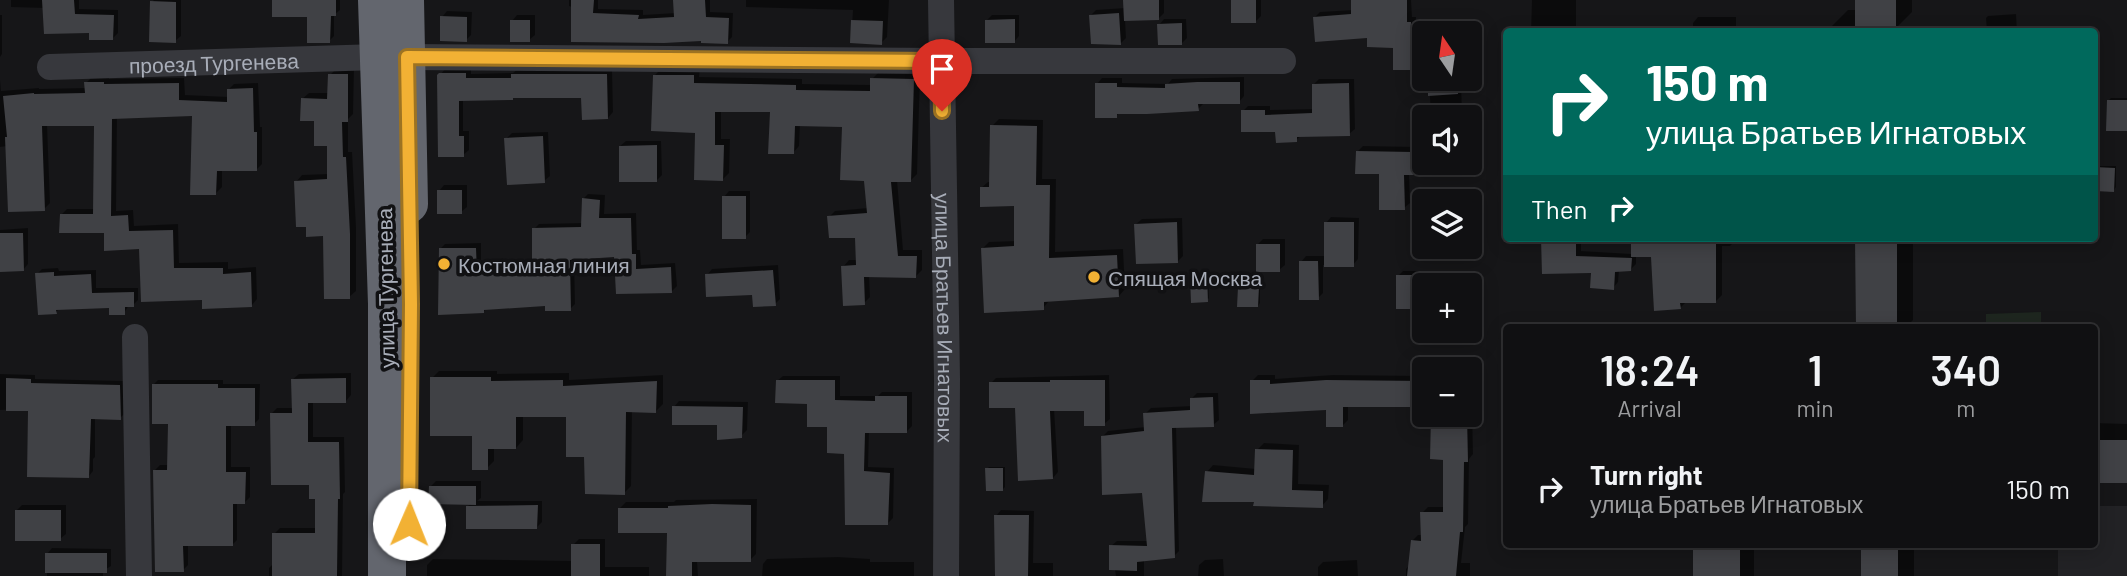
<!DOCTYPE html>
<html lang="en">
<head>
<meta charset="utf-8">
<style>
	:root { --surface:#101012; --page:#19191b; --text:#f1f3f6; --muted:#9c9d9f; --line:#303032 }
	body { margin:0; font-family:Barlow,sans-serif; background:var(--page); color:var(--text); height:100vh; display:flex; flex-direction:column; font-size:26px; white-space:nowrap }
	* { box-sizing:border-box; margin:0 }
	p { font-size:23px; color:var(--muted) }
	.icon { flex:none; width:38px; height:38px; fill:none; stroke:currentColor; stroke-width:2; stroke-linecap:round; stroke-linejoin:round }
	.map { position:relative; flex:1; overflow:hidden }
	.details { position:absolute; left:1503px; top:324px; width:595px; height:224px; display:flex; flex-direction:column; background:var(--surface); border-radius:7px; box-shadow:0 4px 18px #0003,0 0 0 2px var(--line) }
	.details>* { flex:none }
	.top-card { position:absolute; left:1503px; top:28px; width:595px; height:214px; border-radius:7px; box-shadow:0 4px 18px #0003,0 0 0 2px var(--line); background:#00695c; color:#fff; overflow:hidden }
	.needle { width:46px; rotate:347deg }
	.controls { position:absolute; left:1412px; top:21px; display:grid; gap:14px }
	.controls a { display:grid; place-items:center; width:70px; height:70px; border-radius:7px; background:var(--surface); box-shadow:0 4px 18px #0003,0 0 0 2px var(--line); font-size:35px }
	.pin { position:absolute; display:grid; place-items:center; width:60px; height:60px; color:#fff; margin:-72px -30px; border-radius:50% 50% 50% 0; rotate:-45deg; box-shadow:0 0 7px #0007 }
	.pin .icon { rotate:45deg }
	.me { position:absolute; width:77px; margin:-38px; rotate:1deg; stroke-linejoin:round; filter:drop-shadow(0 0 5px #0008) }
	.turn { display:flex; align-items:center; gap:24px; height:147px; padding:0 28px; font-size:32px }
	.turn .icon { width:91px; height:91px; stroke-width:2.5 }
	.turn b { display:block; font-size:49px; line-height:60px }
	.then { display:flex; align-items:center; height:66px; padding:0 28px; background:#0003; gap:14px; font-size:26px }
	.eta { display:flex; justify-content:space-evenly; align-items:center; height:119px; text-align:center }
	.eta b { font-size:42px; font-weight:600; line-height:49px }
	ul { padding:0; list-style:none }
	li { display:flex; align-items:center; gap:21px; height:91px; padding:0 28px }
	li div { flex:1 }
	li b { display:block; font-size:26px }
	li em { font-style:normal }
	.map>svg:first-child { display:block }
</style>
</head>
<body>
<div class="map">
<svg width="2127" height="576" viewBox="0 0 2127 576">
	<rect width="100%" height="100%" fill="#161618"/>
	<path fill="#222225" d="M2095,506h32v70h-69v-32h37z"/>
	<path fill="#1e261f" d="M2041,312v15h-55v-13z"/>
	<path fill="#0007" d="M11,0h68v9l39,1v23l-6,6 -21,-8 -47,-23 -33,-1z
		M154,0h27v36l-6,5 -23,-39z
		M274,0h66v10l-6,5v21l-5,5 -20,-26z
		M569,0h29v9l45,1v5l33,-2 -1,-13h35v12l23,1 -1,24 -5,5 -24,-3 -39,2 -95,-35z
		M746,0h143l-2,37 -6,6 -30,-1 2,-32 -107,-3z
		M1125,0h39v13l-5,5 -34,2 1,18 -5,5 -31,-27 6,-6 29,-2z
		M1233,0h28v16l-5,5z
		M1353,0h58l1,17h4l-1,30h9v19l-2,2 -27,-22 -80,-29 5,-5 33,-2z
		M1532,0h44v29h4v3h-49z
		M1856,0h56v12l-16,16h-9v4h-55v-6l16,-16h9z
		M447,11l25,1 -1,23 -5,5 -24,-23z
		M2016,14l1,18h-30l-1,-14 2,-2z
		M0,15h2v39l-2,3z
		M517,15h18v20l-6,5 -17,-19z
		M992,15h27v21l-5,6 -27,-22z
		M1698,17h38v15h-43v-9z
		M1164,19h22l1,19 -6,6 -22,-19z
		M354,68l-1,46 -5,5v33h4l4,75v64l-7,6 -24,-63 -29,-52 6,-7 26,-1v-30l-26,-45 7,-6h20l1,-18 6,-6z
		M446,68l25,1v5l42,-1 5,-4 94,1 1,42 -5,6 -25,-22 -120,3v32h6v19l-6,5 -24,-79z
		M661,69h39l-1,8 103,2v5l70,1v-6l6,-6 42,1 -3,100 -6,6h-14l6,70h19v20l-6,6 -47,-1 1,22 -6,6 -21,-36 6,-7h8v-24l-28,-19 6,-6 33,-3 -2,-29 -23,-54 -43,-1 -1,22 -6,7 -22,-43h-50v29h9l-1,34 -6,6 -26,-48 -42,-56z
		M92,77h17v2l75,-1 1,17 44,2v-8l5,-5 24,-1 2,44h2v37l-6,6h-34v17l-6,6 -22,-79 -77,3 -1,94 17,-1 1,16 44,-2 1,39 49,-1v7l28,-2 1,32 -5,6 -48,-7 -64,-50 -35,-17 -44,-16 6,-6h28l1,-85h-49l3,79 -6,6 -37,-63 -7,1v-67l1,11 38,-3v1l47,-1v-5z
		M1244,77v19l-5,6 -36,2 -5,5 -78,3 -4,4 -19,-32 5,-6h20v5l46,1 4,-5z
		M1319,79h35l1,50 -6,5 -47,1 -6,5 -53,-29 5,-5h22v4l44,-1 -1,-24z
		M1429,79h32l1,38h-31z
		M2111,98h16v31l-19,-28z
		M999,119l44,1 -1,59h14l-1,73 68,-3 2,40 -6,7 -69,4 -7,8 -60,-60 6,-6 27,-1v-36l-35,-17 7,-6h3l1,-56z
		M1424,122v21h-1v-20z
		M548,132l2,44 -6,5 -38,-42 6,-6z
		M626,141h35l1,34 -6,6 -36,-35z
		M1363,146l55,1v21l-6,5h-3l1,30 -6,5 -23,-35 -24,-21z
		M2095,166h21v21l-2,3 -19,-1z
		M444,185h23v22l-6,5 -22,-21z
		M729,191h21v41l-5,5 -21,-40z
		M588,194l17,1 -1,19 32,-1 1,37h3l1,15 34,-2 2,23 -5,5 -55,1 -1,-37 -42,3 1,46 -5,5 -23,-5 -60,4 -4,4 -43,-63 5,-5 36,-1v26l53,-4v-36l5,-5 44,-1v-24z
		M1331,217l28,1 -1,41 -5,6h-30v28l-5,5 -17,-36 5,-6h19l1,-33z
		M1182,218l1,38 -5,5 -42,-37 6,-5z
		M28,228v36l-5,6h-23v-40z
		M1544,238h37v13l51,3v-16h104v2l-6,6h-8v49l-6,6 -30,1 -6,6 -28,-53 -16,1v8l-5,5 -12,1 -1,12 -5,6 -20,-17z
		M1857,238h56v82l-7,7h-48z
		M1263,239h22v26l-6,5 -21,-26z
		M1430,247h39l-1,8 -4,4 -35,-1z
		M778,265l2,34 -5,5 -68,-29 5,-6z
		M58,268l1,3 37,-1v18h42v12l-5,5h-4l-5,8 -13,-7 -51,2 -4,4 -19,-38 5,-5z
		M1403,271h23l-2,33 -4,4 -22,-32z
		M1208,273l1,25 -2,2 -16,-24 3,-2z
		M1242,286h18v17l-2,3 -18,-18z
		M439,371h58v3l72,-1v7l94,-5v29l-7,7h-24l-1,75 -7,7 -38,-38 -18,-40h-45v25l-7,8 -22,-1v14l-7,7 -14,-34 -41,-56z
		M351,373v22l-5,6 -33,1v35h31l1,55 -2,2 -1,82h-73v-8l5,-5v-29l6,-6h36l1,-30 -46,-84 6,-6h16v-29l6,-5z
		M1474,373l2,35 -4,3 1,43 -4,5 -1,65 -3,3 -4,36h9v13h-64v-7l4,-4 2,-24 6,-6h4v-22l6,-6h17l-1,-48 -11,-43 -18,1v-12l-67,1v14l-5,5 -15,-17 -76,-27 6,-6h17v4l58,-4 91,1v39h46v-41z
		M0,374l35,1v4l89,2 1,32 -5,5h-25v39l-2,2v12l-4,5 -60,-67 -29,1z
		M1109,375l1,44 -6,5 -19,-15h-31l4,63 -5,6 -37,-72 -25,-23 5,-5z
		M783,376h57v20h38l4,-4h30v34l-5,5h-38l-1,36 26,1 -1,50 -6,6 -58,-99 -20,-23 -32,-21z
		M158,380h65v4h37l-1,35 -5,5h-23v43h19v30l-5,5h-8v38l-5,5 -44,-1v21l-5,5 -28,-100 5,-5h9v-43l-16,-37z
		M1197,393h21l1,27 -6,5 -37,1 3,125 -5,5 -30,3v17h-28l-5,-30 6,-5h31l-5,-50 -40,-55 5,-5 38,-4 -1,-13 6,-6 41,-2v-8z
		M679,401l69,1 -1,28 -6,6 -22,-12 -45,-17z
		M2095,423l32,1v58h-32z
		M1264,443l35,2 -1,39 31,1 -1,14 -6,7 -67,-6 -48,-28 6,-7 43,4 1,-19z
		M989,467h16v20l-2,2 -16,-20z
		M436,481h45v17l-4,3h65v21l-5,5 -69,-21 3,-3 -41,-16z
		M757,499l-1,55 -6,6 -53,1 1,15h-30v-44l-48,-24 6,-6h48l2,-2z
		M22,505h44v29l-6,5 -43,-29z
		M1001,510l33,1 -1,52h20v13h-57v-60z
		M579,539h26v28h44v9h-222v-11l6,-6 140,2v-16z
		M1695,544h59v32h-59z
		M1865,544h49v32h-51v-28z
		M52,548l59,1v17l-8,5v5h-56v-22z
		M838,557l32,2v3h44v14h-152l1,-12 4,-5z
		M1223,559l1,17h-26l1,-11 6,-5z
		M1357,560l1,16h-40v-9l5,-5z"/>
	<path fill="#404145" d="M42,0h32l1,14 39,1 -1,25h-24v-7l-45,1z
		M272,0h64v16h-5l-1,27h-23v-26h-35z
		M571,0h23l-1,13 46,2 -1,4 36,-2 -1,-17h32l1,17 23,1 -1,26 -27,-1v-2l-37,2 -93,-1z
		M1123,0h36v20l-35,1z
		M1231,0h25v23h-25z
		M1351,0h56v22h4l-1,30h13v18h-30v-22l-26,-1v-9l-52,4 -2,-25 38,-3z
		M1855,0h41v30l-41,2z
		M150,1l26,1v41l-27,-1z
		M1119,13l2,32 -30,-1 -2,-29z
		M440,16l27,1v25l-27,-1z
		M1015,19v24h-30v-23z
		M510,20h20v22h-20z
		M851,20l32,1 -1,24 -32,-2z
		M1182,23v22h-24l-1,-21z
		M439,73h27v5h45v-4h96l1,45 -26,1 -1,-22h-68v2l-54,1v35h5v21h-26l-1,-82z
		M328,74h20v48h-6l1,35h3l4,77v65h-26l-1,-63 -17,1v-10h-10l-2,-46 33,-2v-33h-13v-25h-14l1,-23 26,1z
		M653,75h41v8l102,2v5l74,1v-13l44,1 -3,103h-20l7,74h19l-1,22 -52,-1 1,28 -22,1 -2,-40 15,-1 -1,-27h-26l-2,-22 40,-3 -3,-32 -24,-1 2,-53 -47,-1 -1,28h-26l2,-42h-55v33h9l-1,36 -29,-1 1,-47 -44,-2z
		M1428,79h29l1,15 -30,2z
		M84,82h20v2l75,-1v17l48,2v-13l26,-1 1,44h3v39h-40l-1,24h-26l2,-79 -80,3 -1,97 17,-1 1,16 44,-1 1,38h49v6l28,-2 1,35 -50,2v-9l-61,2 -2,-53 -35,2v-18h-45l1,-19h33l1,-88h-52l3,85 -37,1 -3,-75h2l-4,-41 31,-3v1l51,-1z
		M1197,82h43v22h-42l1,7 -52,3h-30v4h-22v-35h22v4l48,1v-4z
		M1349,83l1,53 -53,1v5l-21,1 -1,-11h-34v-22h24v5l47,-2v-29z
		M2107,100h20v31h-21z
		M990,125l47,1 -1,59h14l-1,73 68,-3 2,42 -75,5v8l-60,3 -3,-65 33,-2v-40l-34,1v-20h9z
		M543,136l2,47 -38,2 -3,-47z
		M657,145v37h-38v-36z
		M1356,151l57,1v23h-9l1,35h-26v-36h-24z
		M2095,167l20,1 -1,24 -19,-1z
		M437,190h25v24h-25z
		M722,196h24v43h-24z
		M582,198l18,2 -1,18h32l1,36h4v15l35,-2 1,26 -56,1 -2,-37 -44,3 1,51h-26v-5l-61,4v3l-46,2 1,-67h37l1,25 55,-4v-41l49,-1z
		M1177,222l1,41 -42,1 -2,-40z
		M1324,222h30v45h-30z
		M0,233h23l1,38 -24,1z
		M1541,238h35v18l56,2 -1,13 -16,1 -1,18 -24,-2 1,-15 -49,1z
		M1631,238h85v65h-36l1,6 -27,2 -3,-54h-20z
		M1855,238h42v89h-41z
		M1256,244h24v28h-24z
		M1299,261h19l1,39h-20z
		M773,270l3,36 -23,1 -1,-12 -46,2 -1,-23z
		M54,272v4l37,-2 1,19 42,-1v15h-9v8h-16v-7l-53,2 1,4 -19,1 -3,-42z
		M1207,274l1,28 -17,1 -1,-28z
		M1396,275h25v34h-25z
		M1238,287h21l-1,20h-21z
		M430,377h61v4l72,-1v6l94,-5 -1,32 -30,-1 -1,83 -40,-1 -1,-37h-18v-40h-50v32h-28v21h-16v-34h-42z
		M6,378l25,1v4l89,2 1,35 -30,-1 -2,59 -62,-1 1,-66h-22z
		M346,378v25h-38v39h31l1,57h-2l-1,77h-65v-43h43v-34h-6v-14h-38l-1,-72h22l-1,-34z
		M776,380h59v20l40,1v-5h32v37h-42l-1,38 26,2 -2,52h-43l-1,-71 -17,-1v-26h-20v-23l-32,-1z
		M1050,380h55v46h-21v-15h-34l3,68 -35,2 -3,-73h-26v-26h61z
		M1250,380h20v4l56,-4 98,1v26h-81v20h-17v-17l-76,4z
		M152,384h66v4h37v38h-29v46h20l-1,32h-12v42h-50l1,26h-29l-2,-102h14l1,-46h-16z
		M1213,397l1,30 -42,1 3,130 -38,4v9l-28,-1v-25l38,1 -5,-53 -40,2 -1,-59 43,-5 -1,-18 47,-3v-12z
		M672,406l71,1 -1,31 -25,2v-15h-45z
		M1431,415h36l1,47h-4l-1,70h-3l-4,44h-49l4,-36 10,1 -1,-29h23v-52l-13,-1z
		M2095,440h32v43h-32z
		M1255,449l38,1 -1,40 31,1v17l-70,-2 1,-4h-52l3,-31 49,4z
		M985,468h18v23h-17z
		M429,486h47v19l-48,-1z
		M712,504l39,1v57h-59v14h-26l1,-43h-49v-25h50v-2z
		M538,505l-1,24h-71v-23z
		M15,510h46v31h-46z
		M994,515h35l-1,61h-33z
		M571,544h29v32h-29z
		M1693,544h47v32h-47z
		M1861,548h37v28h-37z
		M45,553h62v20h-62z"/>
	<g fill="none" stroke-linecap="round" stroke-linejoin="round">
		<g stroke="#37383d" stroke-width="26">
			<path id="s1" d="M941,0l6,379 -1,197"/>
			<path d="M407,57l534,4h342"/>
			<path id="s2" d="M50,67l329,-10"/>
			<path d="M135,337l4,239"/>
		</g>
		<path stroke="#63666e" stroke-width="38" d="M377,0l10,304v272
			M405,0l4,204"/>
	</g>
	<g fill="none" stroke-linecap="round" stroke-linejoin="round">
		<defs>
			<path id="route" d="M409,524l2,-220 -4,-247 534,4 1,50"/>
		</defs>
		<use href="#route" stroke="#9d7322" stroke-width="18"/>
		<use href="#route" stroke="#f2b134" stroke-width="12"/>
	</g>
	<g fill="#f2b134" stroke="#111113" stroke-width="2.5">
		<circle cx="444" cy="264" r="7"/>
		<circle cx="1094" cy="277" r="7"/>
	</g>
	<g text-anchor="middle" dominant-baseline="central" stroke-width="7" stroke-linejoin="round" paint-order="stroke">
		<g font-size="21" fill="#a8adb8" stroke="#111113">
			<text stroke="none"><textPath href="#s2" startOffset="164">проезд Тургенева</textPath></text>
			<text transform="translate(385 288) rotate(-91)">улица Тургенева</text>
			<text stroke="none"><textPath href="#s1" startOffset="318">улица Братьев Игнатовых</textPath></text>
		</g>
		<g font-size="21" fill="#a8adb8" stroke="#111113" text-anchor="start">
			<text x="458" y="264">Костюмная линия</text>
			<text x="1108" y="277">Спящая Москва</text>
		</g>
	</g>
</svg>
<div class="controls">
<a><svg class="needle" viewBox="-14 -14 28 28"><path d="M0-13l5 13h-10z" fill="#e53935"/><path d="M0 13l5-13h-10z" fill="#9c9d9f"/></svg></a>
<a><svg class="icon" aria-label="sound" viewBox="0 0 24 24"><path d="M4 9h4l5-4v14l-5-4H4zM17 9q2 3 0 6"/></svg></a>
<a><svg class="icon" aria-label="layers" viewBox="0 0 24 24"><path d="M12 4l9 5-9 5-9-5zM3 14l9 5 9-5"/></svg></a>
<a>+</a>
<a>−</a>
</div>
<div class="pin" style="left:942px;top:111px;background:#d93025"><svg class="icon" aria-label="arrive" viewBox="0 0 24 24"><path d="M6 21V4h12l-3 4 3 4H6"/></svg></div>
<svg class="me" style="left:409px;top:524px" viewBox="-20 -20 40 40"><circle r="19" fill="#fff"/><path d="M0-13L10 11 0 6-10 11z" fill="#f2b134"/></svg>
<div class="top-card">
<div class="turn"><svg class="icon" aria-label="right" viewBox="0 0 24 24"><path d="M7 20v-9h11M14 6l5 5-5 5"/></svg><div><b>150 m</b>улица Братьев Игнатовых</div></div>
<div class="then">Then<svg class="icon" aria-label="right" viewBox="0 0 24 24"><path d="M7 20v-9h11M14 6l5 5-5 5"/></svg></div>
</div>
<section class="details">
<div class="eta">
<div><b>18:24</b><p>Arrival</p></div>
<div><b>1</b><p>min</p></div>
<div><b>340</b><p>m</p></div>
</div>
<ul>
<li><svg class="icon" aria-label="right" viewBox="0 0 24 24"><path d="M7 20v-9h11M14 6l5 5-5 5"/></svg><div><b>Turn right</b><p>улица Братьев Игнатовых</p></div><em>150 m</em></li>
</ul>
</section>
</div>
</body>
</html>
